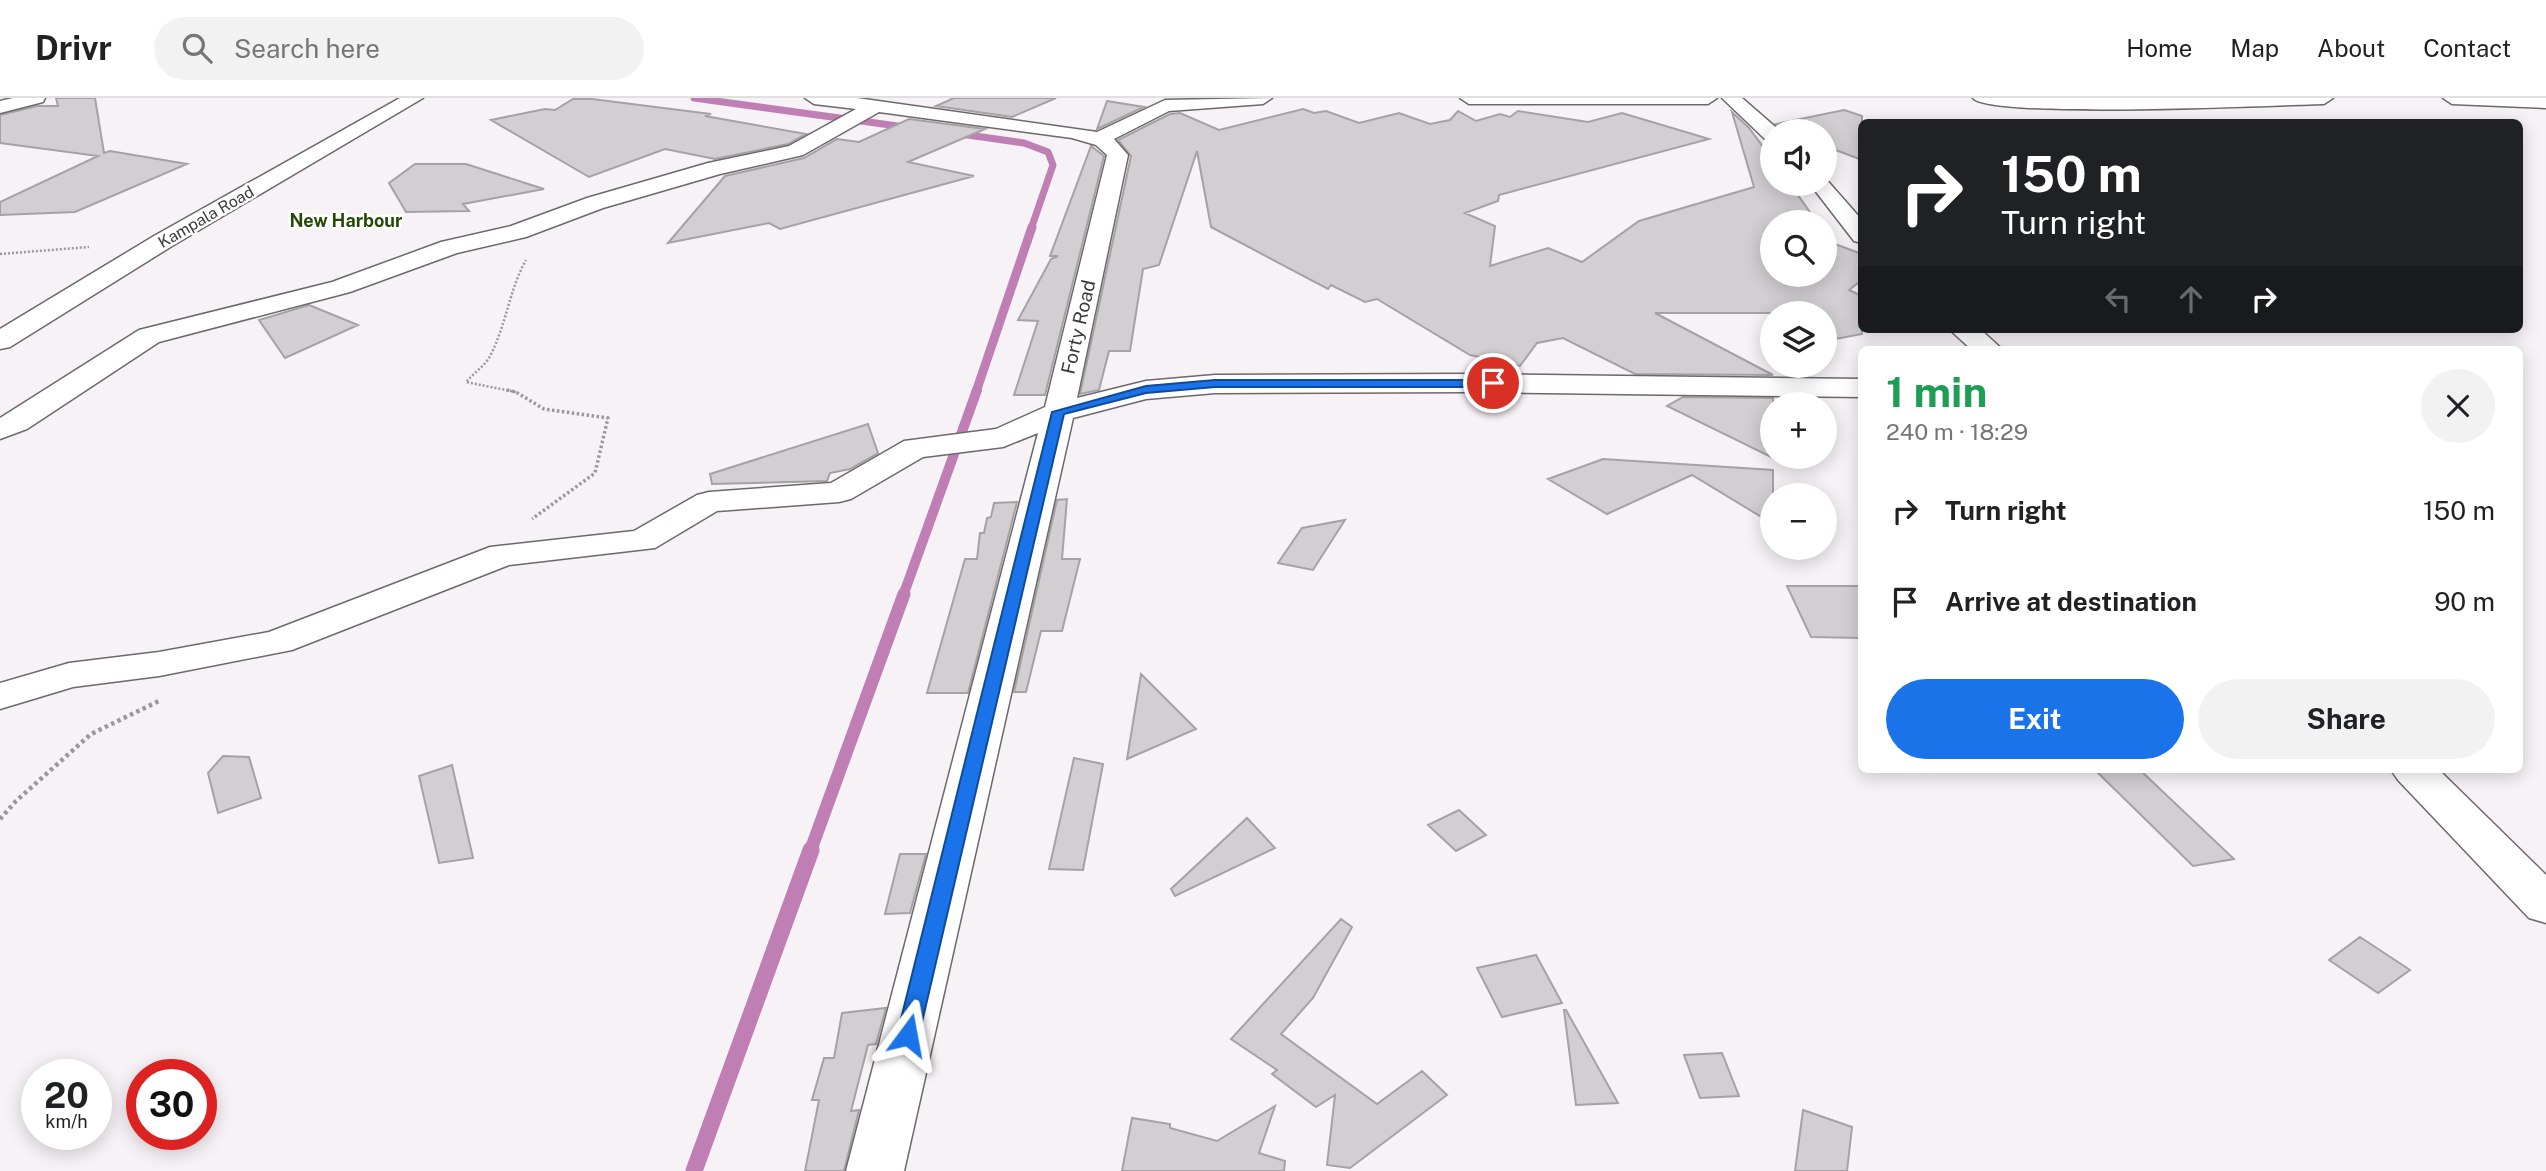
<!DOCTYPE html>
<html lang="en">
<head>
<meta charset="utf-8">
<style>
	:root { --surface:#fff; --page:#f2f2f2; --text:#202124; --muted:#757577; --line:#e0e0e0; --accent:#1a73e8 }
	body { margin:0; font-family:"Public Sans",sans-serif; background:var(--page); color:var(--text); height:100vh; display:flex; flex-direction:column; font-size:26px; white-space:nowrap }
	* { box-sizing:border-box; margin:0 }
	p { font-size:23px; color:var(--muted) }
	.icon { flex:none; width:38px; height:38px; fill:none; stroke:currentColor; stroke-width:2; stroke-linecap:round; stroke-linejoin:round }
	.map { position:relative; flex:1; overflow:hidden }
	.drawer { position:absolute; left:1858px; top:248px; width:665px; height:427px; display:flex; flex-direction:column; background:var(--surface); border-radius:10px; box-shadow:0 4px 18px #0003 }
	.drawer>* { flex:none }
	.top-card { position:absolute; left:1858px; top:21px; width:665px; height:214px; border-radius:10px; box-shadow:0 4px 18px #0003; background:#202124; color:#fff; overflow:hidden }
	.buttons { position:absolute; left:1760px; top:21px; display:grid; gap:14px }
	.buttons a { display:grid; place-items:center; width:77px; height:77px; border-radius:50%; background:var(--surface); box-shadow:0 4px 18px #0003; font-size:35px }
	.speed { position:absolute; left:21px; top:961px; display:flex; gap:14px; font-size:35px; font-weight:700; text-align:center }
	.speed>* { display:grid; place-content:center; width:91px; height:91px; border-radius:50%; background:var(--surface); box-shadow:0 4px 18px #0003; line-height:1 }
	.speed small { font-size:18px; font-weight:400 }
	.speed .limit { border:10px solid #d22; background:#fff; color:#111 }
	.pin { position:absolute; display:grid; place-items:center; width:60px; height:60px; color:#fff; margin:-30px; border:4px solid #fff; border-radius:50%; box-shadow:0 2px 7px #0007 }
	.me { position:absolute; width:77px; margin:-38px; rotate:13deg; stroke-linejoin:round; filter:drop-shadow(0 0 5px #0008) }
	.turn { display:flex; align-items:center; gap:24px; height:147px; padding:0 28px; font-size:32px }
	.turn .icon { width:91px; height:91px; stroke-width:2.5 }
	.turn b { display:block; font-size:49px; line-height:60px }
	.lanes { display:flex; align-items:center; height:66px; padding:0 28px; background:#0003; justify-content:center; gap:35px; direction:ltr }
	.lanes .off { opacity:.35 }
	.round { display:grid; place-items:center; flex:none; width:74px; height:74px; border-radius:37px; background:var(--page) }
	.summary { display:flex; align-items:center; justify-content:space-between; height:119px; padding:0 28px }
	h1 { font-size:42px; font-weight:700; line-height:52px; color:#1e9e55 }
	.action { display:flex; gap:14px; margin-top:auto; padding:14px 28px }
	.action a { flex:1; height:80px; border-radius:42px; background:var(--accent); color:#fff; font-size:28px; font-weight:700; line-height:80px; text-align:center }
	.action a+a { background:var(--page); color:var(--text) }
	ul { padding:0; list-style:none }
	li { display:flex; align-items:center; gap:21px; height:91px; padding:0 28px }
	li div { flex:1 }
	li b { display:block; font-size:26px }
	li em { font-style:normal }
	header { display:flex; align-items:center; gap:42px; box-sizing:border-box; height:98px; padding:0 35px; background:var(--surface); border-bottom:2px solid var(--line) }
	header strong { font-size:33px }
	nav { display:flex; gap:38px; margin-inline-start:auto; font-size:24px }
	.search { width:490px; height:63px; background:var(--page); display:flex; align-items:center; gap:18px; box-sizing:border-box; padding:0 24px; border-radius:38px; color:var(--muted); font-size:26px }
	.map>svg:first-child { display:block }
</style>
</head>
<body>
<header>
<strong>Drivr</strong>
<div class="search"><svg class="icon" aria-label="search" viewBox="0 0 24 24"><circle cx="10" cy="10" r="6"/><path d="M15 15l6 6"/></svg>Search here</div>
<nav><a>Home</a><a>Map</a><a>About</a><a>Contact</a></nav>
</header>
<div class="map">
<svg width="2546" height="1073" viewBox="0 0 2546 1073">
	<rect width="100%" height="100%" fill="#f7f2f6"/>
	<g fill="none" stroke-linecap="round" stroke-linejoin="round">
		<path stroke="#bf7fb5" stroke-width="7" d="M694,0l218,30
			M954,35l70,10 24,9 5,13 -22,64"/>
		<path stroke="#bf7fb5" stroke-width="9" d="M976,294l56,-165"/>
		<path stroke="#bf7fb5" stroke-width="10" d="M903,498l74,-206"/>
		<path stroke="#bf7fb5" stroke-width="13" d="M810,754l94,-258"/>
		<path stroke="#bf7fb5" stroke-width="17" d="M694,1073l117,-321"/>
	</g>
	<path fill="#d3ced2" stroke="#a6a1a5" stroke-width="2" d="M56,0h39l9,55 6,-2 77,13 -112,48 -75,3v-13l98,-46 -98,-13v-28l37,-9h21z
		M954,0h102l-44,19 -76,-11z
		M573,1h19l119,15 -6,2 101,18 -18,10 -73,15 -50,-10 -76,28 -98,-57 54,-11 10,1z
		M1107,3l37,6 -47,22z
		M1303,11l11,4 12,-2 33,12 40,-10 31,11 20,-4 8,-9 18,10 24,-7 10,3 8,-6 70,11 34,-9 87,26 -210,56 -1,6 -33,12 30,13 -5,40 58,-18 34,14 57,-41 115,-34 -22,-75 17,16 24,32v24h17l27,38h-44v53h52v-42l7,10 30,11v26l-13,10 13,6v38l-37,7v-28h-170l118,62 -138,-1 -72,-36 -26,5 -17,23 -50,-11 -93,-56 -12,3 -34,-17 -3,4 -117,-62 -14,-76 -38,114 -16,4 -13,82h-21l-10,39 -19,4 51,-238 -13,-16 52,-26 10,-1 39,17z
		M1844,12l18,6v44l-37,-14v-15h-40l-9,-7z
		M909,21l76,10 -77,33 66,14 -194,53 -11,-6 -101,20 57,-67 79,-18 33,-19 22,3z
		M1091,48l13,10 -59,239h-31l24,-74 -20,-1 33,-61 7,-3h-8z
		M415,66h51l78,25 -81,15 6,7 -63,1 -17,-29z
		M309,207l49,20 -73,33 -26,-38z
		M1683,299l90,1v60l-106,-52z
		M868,326l10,29 -28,16 -20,4 -3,8 -115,3 -2,-10z
		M1603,361l170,11v54l-81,-49 -85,39 -59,-35z
		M1067,401l-5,60h18l-18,72h-21l-15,61h-12l43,-192z
		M1017,404l-49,191h-41l38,-134h12l3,-26h4l3,-15 4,-1 3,-14z
		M1345,422l-32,50 -35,-7 24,-35z
		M1787,488h75v52l-51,-1z
		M1141,576l55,55 -69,30z
		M223,658l26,1 12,41 -43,15 -10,-40z
		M1074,660l29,6 -20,106 -34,-1z
		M452,667l21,93 -34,5 -20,-87z
		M2095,672h45l94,89 -41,7z
		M1459,712l27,25 -30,16 -28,-26z
		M1247,720l28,30 -100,48 -4,-7z
		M900,756h26l-16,59 -25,1z
		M1341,821l11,8 -39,71 -32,36 96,70 45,-33 25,24 -97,73 -23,-3 8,-70 -19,12 -44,-33 5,-4 -46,-31z
		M2360,839l50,33 -32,23 -49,-33z
		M1536,857l26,48 -60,14 -25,-49z
		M886,910l-10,36 -8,1 -17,66 8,-1 -15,61h-39l14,-71h-7l12,-42h10l8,-45z
		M1564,912h2l52,93 -42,2z
		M1722,955l17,43 -39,2 -16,-43z
		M1275,1008l-16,47 26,8 -1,10h-162l10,-53 38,6v4l47,13z
		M1803,1012l49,17 -5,44h-52z"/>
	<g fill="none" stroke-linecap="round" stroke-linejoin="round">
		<defs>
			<path id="minor" d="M13,0h32l-2,4 -43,11v-12z
				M400,0h23l-251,148 -162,101 -10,2v-20l154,-93z
				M805,0h52l240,34 68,-32 107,-2 -9,6 -94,7 -55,28 14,16 -51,243 69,-17 69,-6 252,-1 395,5v18l-395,-5 -252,1 -69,6 -73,19 -169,753h-58l192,-738 -35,14 -80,10 -72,42 -12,3 -122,9 -62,37 -146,17 -217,85 -133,26 -86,11 -73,22v-26l69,-20 90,-11 110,-20 221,-85 144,-16 63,-36 12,-3 122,-9 73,-42 92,-12 49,-22 62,-252 -11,-10 -24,-7 -193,-26 -76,43 -83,19 -117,34 -77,29 -69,16 -107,39 -191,50 -132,87 -27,10v-21l139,-88 193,-48 109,-40 70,-16 76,-28 121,-35 81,-17 67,-37 -42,-5z
				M1460,0h257l-9,6h-239z
				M1722,0h20l38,33h-7v11l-7,-2z
				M1973,0h360l-9,6c-44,1 -335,15 -351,-6z
				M2443,0h103v10l-94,-4z
				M1825,80l37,42v23l-8,-2 -44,-57h15z
				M1949,231h31l23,21h-31z
				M2391,672h48l107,105v48l-17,-5 -131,-138z"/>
		</defs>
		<use href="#minor" stroke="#6c686b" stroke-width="3"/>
		<path stroke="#9b979a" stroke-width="2.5" stroke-dasharray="2 2" stroke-linecap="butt" d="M0,156l89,-7
			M516,294l-50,-10c7,-8 17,-15 23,-24 17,-31 20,-68 37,-98"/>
		<path stroke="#9b979a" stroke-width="3.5" stroke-dasharray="2.5 2.5" stroke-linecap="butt" d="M507,292l9,2 28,17 64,9 -13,55 -63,46"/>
		<path stroke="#9b979a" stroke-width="4.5" stroke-dasharray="3.5 3.5" stroke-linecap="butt" d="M0,721l16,-18 75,-67 70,-34"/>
		<use href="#minor" fill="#fff" fill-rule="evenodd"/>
	</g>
	<path fill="#1a73e8" stroke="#114b97" stroke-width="2" d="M1215,282h278l6,3 -6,4h-278l-69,6 -82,21 -145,621 -4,7 -7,3 -8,-3 -3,-7 155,-623 94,-26z"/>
	<g text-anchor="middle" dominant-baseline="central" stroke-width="5" stroke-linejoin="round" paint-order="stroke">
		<g font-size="16" fill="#3c3a3b" stroke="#fff">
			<text transform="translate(206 119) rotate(-30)">Kampala Road</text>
		</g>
		<g font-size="18" font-weight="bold" fill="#274906" stroke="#fff">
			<text x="346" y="122">New Harbour</text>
		</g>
		<g font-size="19" fill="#3c3a3b" stroke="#fff">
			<text transform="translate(1078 229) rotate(-77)">Forty Road</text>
		</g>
	</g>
</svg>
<div class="buttons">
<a><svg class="icon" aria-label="sound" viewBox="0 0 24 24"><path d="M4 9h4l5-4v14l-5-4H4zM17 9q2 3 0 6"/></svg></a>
<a><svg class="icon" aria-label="search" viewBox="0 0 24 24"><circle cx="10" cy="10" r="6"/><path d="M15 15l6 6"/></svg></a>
<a><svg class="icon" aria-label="layers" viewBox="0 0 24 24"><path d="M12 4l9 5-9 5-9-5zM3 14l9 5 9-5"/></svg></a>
<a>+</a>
<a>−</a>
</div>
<div class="speed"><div>20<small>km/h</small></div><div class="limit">30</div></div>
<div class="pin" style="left:1493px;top:285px;background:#d93025"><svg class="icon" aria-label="arrive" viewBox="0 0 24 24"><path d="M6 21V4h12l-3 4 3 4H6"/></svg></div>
<svg class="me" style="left:908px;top:937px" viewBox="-20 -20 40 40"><path d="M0-17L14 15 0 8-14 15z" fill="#1a73e8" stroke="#fff" stroke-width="4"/></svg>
<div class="top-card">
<div class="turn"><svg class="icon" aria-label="right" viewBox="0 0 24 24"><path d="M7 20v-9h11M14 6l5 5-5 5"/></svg><div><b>150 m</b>Turn right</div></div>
<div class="lanes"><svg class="icon off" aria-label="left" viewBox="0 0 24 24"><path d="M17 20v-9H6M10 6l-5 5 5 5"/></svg><svg class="icon off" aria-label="ahead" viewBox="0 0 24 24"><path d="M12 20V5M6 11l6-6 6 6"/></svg><svg class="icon" aria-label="right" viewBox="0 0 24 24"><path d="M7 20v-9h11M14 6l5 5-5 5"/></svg></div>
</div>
<section class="drawer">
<div class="summary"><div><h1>1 min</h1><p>240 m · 18:29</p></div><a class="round"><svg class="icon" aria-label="close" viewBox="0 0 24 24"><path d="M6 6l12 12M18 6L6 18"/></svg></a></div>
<ul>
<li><svg class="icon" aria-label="right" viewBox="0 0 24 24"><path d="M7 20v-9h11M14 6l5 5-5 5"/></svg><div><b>Turn right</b></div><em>150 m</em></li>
<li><svg class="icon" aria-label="arrive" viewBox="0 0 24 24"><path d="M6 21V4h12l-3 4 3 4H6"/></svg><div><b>Arrive at destination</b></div><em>90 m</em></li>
</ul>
<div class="action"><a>Exit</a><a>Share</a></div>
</section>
</div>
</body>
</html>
